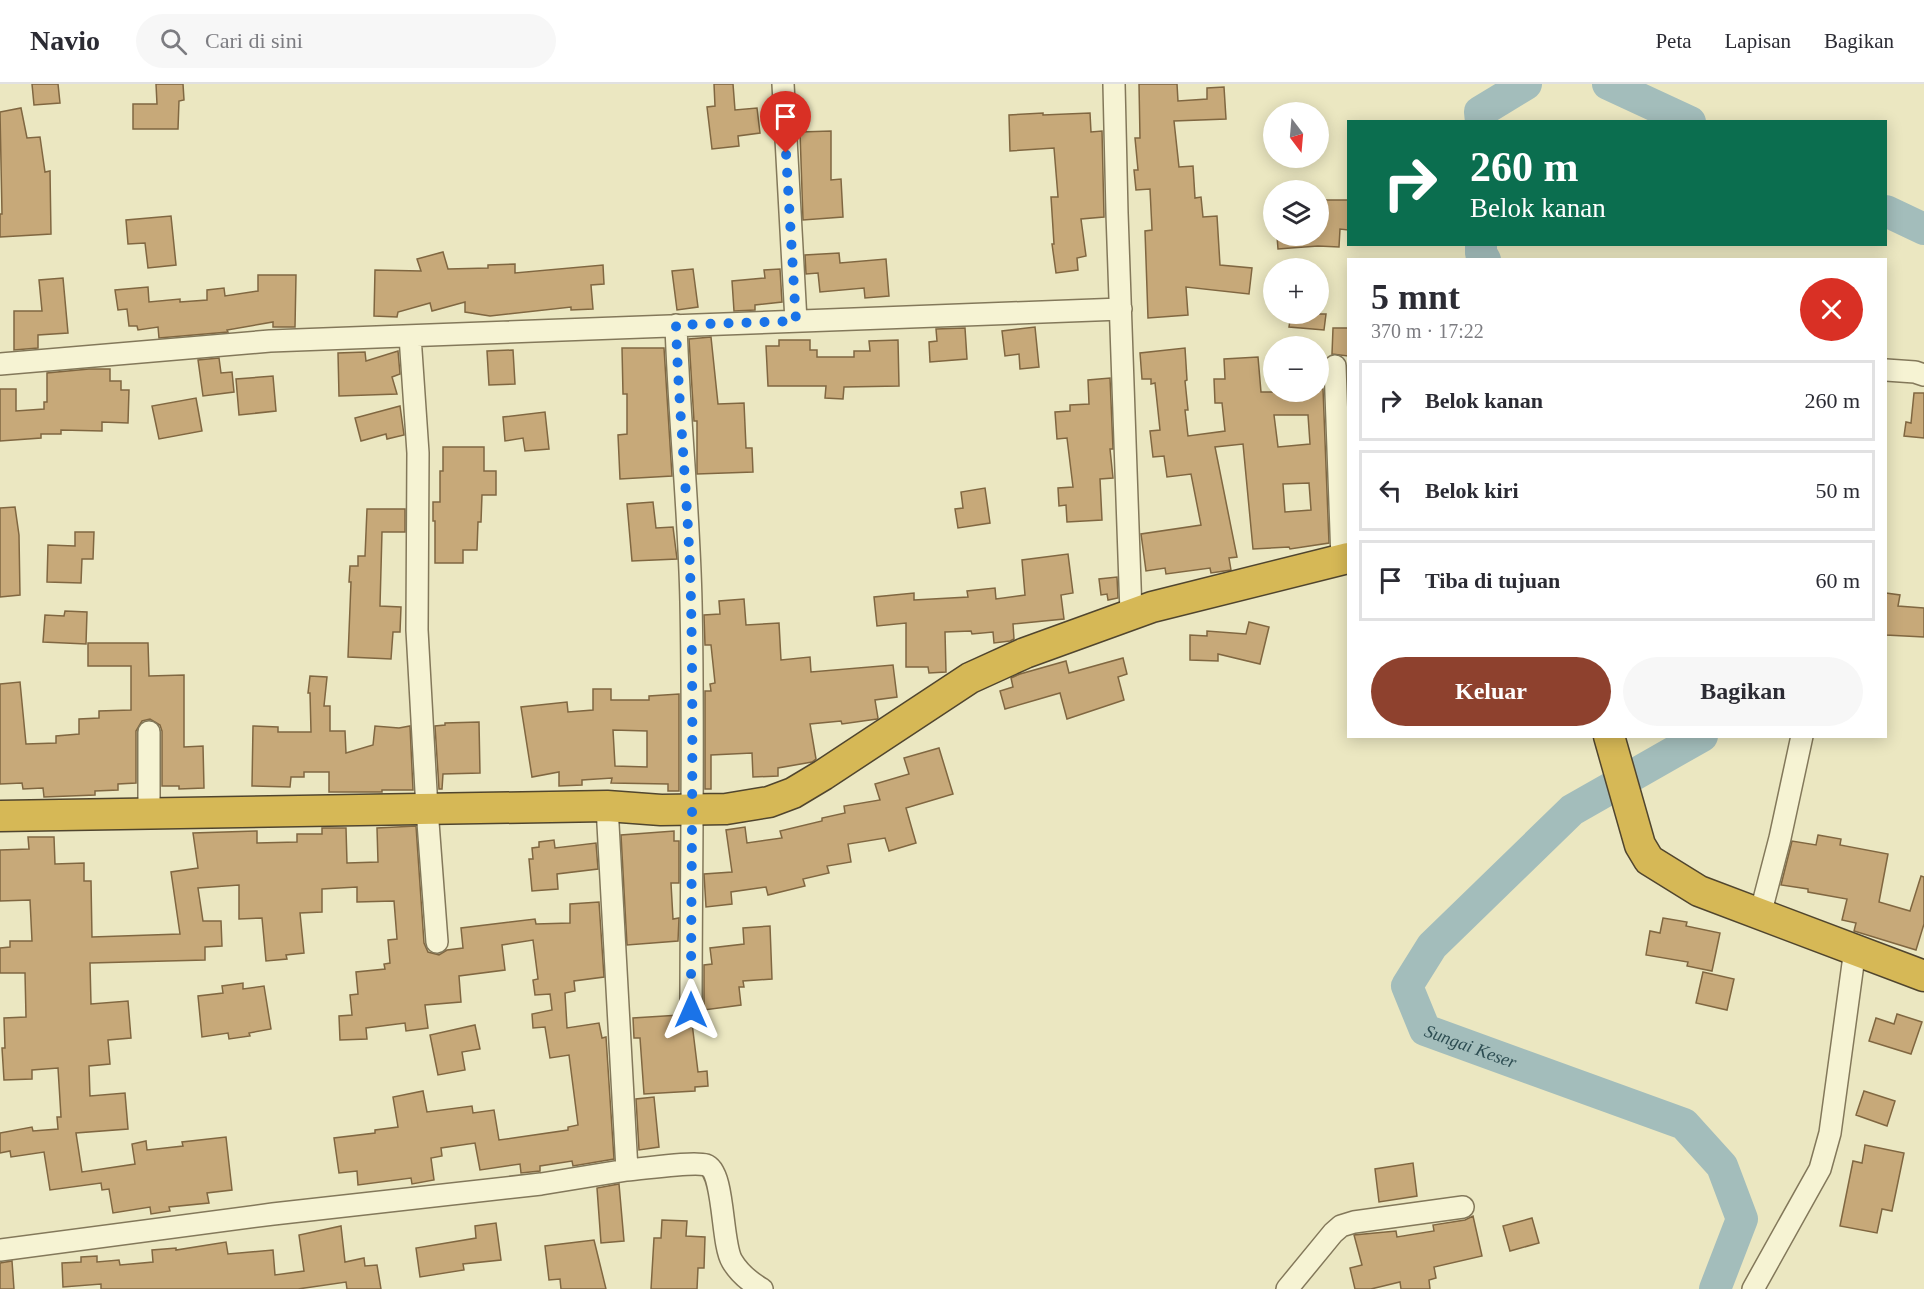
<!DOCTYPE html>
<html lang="id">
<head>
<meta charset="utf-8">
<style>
	:root { --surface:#fff; --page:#f7f7f7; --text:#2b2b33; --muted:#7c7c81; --line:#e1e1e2; --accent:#8e412e }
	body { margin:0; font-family:"Times New Roman",serif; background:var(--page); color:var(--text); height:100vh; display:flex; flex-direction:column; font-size:22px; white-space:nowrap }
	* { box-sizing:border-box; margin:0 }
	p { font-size:20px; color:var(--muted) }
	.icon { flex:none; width:33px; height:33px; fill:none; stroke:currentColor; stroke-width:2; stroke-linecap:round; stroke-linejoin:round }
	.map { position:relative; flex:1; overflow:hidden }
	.drawer { position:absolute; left:1347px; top:174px; width:540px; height:480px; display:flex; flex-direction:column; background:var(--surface); border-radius:0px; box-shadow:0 3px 15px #0003 }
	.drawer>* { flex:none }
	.hud { position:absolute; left:1347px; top:36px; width:540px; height:126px; border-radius:0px; box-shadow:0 3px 15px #0003; background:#0b6e4f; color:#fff; overflow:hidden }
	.needle { width:39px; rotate:164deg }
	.tools { position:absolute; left:1263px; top:18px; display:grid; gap:12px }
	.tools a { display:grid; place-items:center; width:66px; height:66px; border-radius:50%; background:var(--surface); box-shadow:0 3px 15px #0003; font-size:30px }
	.pin { position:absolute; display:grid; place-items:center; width:51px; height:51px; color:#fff; margin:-62px -26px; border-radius:50% 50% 50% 0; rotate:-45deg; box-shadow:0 0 6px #0007 }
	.pin .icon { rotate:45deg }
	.me { position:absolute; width:66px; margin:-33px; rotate:0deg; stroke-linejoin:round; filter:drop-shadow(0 0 4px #0008) }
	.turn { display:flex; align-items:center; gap:21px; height:126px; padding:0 24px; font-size:27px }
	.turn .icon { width:78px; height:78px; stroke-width:2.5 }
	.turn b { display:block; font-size:42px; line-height:51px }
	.round { display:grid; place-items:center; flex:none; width:63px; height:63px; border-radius:32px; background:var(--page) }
	.summary { display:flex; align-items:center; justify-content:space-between; height:102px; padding:0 24px }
	h1 { font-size:36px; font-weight:600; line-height:45px }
	.button { display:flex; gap:12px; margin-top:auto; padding:12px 24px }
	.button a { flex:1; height:69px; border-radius:36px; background:var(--accent); color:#fff; font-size:24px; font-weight:600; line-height:69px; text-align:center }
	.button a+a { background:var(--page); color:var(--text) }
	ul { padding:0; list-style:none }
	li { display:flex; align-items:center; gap:18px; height:81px; margin:0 12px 9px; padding:0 12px; border:3px solid var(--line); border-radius:0px }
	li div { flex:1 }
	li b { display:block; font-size:22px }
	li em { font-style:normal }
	header { display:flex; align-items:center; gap:36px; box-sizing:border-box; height:84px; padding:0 30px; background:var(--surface); border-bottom:2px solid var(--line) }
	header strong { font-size:28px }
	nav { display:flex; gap:33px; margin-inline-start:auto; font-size:21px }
	.search { width:420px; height:54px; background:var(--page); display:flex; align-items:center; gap:15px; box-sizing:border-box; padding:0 21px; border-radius:33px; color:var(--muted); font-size:22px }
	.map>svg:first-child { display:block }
</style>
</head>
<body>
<header>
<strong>Navio</strong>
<div class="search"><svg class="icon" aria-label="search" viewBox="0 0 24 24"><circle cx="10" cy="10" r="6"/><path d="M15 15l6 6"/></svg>Cari di sini</div>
<nav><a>Peta</a><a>Lapisan</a><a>Bagikan</a></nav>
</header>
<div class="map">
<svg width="1924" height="1205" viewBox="0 0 1924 1205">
	<rect width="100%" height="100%" fill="#ebe7c1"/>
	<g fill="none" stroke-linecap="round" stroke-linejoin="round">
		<g stroke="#a3bdbb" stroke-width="32">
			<path d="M1608,0l82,38"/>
			<path d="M1481,38l-1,-10 46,-28"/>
			<path d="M1886,127l38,18"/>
			<path d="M1481,160v9l4,7"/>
			<path id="s1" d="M1702,652l-130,74 -140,136 -25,40 18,44 259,94 38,42 20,53 -27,70"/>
		</g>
	</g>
	<path fill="#c7a979" stroke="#806741" stroke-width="1.5" fill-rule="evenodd" d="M32,0h26l2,19 -26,2z
		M156,0h27l1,16 -5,1 -1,28h-45v-25h24z
		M714,0h19l2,26 22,-2 3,25 -22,3 1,10 -27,3 -5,-42 8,-1z
		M1139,0h38l1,17 29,-2v-11l17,-1 2,32 -52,2 5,46 14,-1 2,32 6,-1 2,20 14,-1 3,49 32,3 -3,26 -63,-7 2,28 -40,3 -3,-87 7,-1 -2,-41 -14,1 -2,-20h4l-3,-32h5z
		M21,24l6,30 13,-1 5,35 5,-1 1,63 -51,3v-23h2l-2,-102z
		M1043,29v2l47,-2 1,19 11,-1 2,86 -23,2 5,37 -9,2 1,12 -22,3 -4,-29h2l-3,-47h7l-4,-49 -44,3 -1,-36z
		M831,47v49l10,-1 2,38 -40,3 -3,-88z
		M1318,116h30v30l-8,-1 -1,18 -21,-1 -40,3 -1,-13h41z
		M171,132l5,49 -28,3 -3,-25 -17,1 -2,-24z
		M443,168l5,17 40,-1v-3l27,-1v9l88,-8 1,19 -13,1 2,24 -22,1v-3l-81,9 -25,-4v-10l-33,9 -2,-8 -32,9 -1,5 -23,-1 1,-46 46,1 -4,-12z
		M839,169l1,10 46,-4 3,37 -24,2 -1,-10 -44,4 -2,-19 -12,1 -1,-19z
		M693,185l5,38 -21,3 -5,-39z
		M780,185l2,33 -27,3v5l-21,1 -2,-30 33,-3 -1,-8z
		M258,191h38l-1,52h-22v-5l-46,8 1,2 -69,6 -1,-11 -20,3 -1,-4h-8l-2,-17 -9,1 -3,-20 33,-3 1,15 31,-3v3l27,-2v-10l17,-2 1,8 33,-5z
		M63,194l5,55 -30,2v13l-24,2v-39h28l-3,-31z
		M1291,230h35l-2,16 -35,-3z
		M1035,243l4,40 -19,2 -1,-15 -14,2 -3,-25z
		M965,244l2,31 -37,3 -1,-20 8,-1 -1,-12z
		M1333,244h15v28l-16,-2z
		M711,253l7,67 26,-1 2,45h6l1,24 -56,2v-53h-3l-5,-82z
		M779,256h31v10h7v7h37v-6h16l-1,-10 29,-1 1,46 -55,1 -1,12 -18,-1 1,-12h-58l-2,-40h13z
		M622,264h42l8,128 -52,3 -2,-44 9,-1v-40h-4z
		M1185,264l2,32 -2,1 3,29h-3l3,26 37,-5 -3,-28h-7l-1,-24h11l-1,-20 34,-2 3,35h57v-3h5l6,154 -39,6 -1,-2 -36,2 -10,-105 -28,3 22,110 -8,1 2,12 -20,3 -1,-5 -44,6 -1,-6 -19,3 -5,-37 60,-9 -10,-51 -24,3 -3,-21 -11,1 -3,-26 10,-1 -5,-47 -4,1v-5h-9l-2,-26zM1274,331h34l2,29 -32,3zM1309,399l2,27 -26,2 -2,-28z
		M513,266l2,34 -26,1 -2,-34z
		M398,267l2,23 -8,3 5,17 -58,2 -1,-43 27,-1 1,9z
		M219,274l2,15 11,-1 2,20 -31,4 -5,-36z
		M89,285h21v12h11v9h8l-1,33 -26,-1v9l-41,-1v4h-20v4l-41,3v-52h16v22l28,-2v-7h3v-29z
		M273,292l3,35 -37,4 -3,-36z
		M1110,294l3,71h-3l3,29 -13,1 2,41 -35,2 -1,-17 -7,1 -1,-18 15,-1 -6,-49 -10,1 -2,-27 15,-1v-6l19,-1 -1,-24z
		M1914,309h10v45l-20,-2 2,-14 5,1z
		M196,314l6,33 -43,8 -7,-33z
		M400,322l4,29 -17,4 -1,-5 -25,7 -6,-23z
		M545,328l4,37 -24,2 -2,-13 -18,3 -2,-24z
		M443,363h41v24h12v24h-14l-1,27h-3l-1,28h-14v13h-28v-42h-2v-19h7v-31h3z
		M985,404l5,35 -32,5 -3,-19 8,-1 -2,-16z
		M653,418l3,26 17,-1 4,32 -45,2 -5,-57z
		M15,423l4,28 1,60 -20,2v-89z
		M367,425h38v23h-23l-2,74 21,1 -1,25h-7l-2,27 -43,-2 3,-75h-2l1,-16h8v-10h7z
		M75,448h19l-1,27h-11l-1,24 -34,-1 1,-37 27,1z
		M1068,470l5,39 -12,2 3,24 -51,5 1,15 -4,2 -16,2 -1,-11 -21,2 -1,-3 -26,1 1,40 -17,1 -1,-6h-22v-44l-29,3 -3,-29 40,-4v7l54,-3 -1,-6 28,-3 1,11 29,-4 -3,-35z
		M1117,493l1,21 -10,2 -1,-6 -6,1 -2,-16z
		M1886,509l14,2 -2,11 26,2v29l-38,-2z
		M744,515l2,26 33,-2 2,37 29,-3 1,15 82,-7 4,32 -22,3 3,18 -1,1 -35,5 -1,-3 -31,3 6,35 -4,3 -34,6v8l-25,1 -1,-24 -41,2v34h-6v-98h6l-1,-7 5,-1 -4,-38h-6l-1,-30 16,-1 -1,-13z
		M65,527l22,1 -1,32 -43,-2 2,-27 19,1z
		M1249,538l20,5 -9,37 -42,-10v7l-28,-1v-25l17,1v-5l39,3z
		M88,559h60l1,33 35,-1v72l19,-1 1,42 -25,1v-3h-17v-55l-2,-6 -10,-6 -8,2 -6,10v52l-18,1v6l-23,1v4l-51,2 -1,-9 -20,1 -1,-6 -22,1v-100l20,-2 6,62 30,-1v-7l23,-2v-15l20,-1v-7l32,-1v-44h-43z
		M1123,574l4,16 -9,3 6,23 -57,19 -7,-26 -55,16 -5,-18 13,-4 -2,-9 9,-4 46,-13 3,12z
		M310,592l17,1 -3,29h6v25h15l1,22 27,-8 2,-19 24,2 11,-2 3,64h-31v2h-53v-20h-25v5h-13l-1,10 -38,-1 1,-60 25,1v5h33l-1,-39h-2z
		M593,605h18v11h38v-4l30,-2v97h-11v-7l-57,-1 1,-5 -30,2v5l-23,1v-14l-27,5 -11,-70 46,-5 1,10 25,-2zM613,646l34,1v36l-32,-1z
		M479,638l1,51 -37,1 -1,15h-3l-4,-63 10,-1v-2z
		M939,664l14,46 -47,14 10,35 -27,8 -4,-13 -37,6 3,18 -24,4 2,7 -26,6 2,7 -37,9 -2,-8 -35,5 1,12 -26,3 -2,-33 28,-2 -6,-42 19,-3 2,16 35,-5 -2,-7 42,-10v-3l23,-5 -1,-7 36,-6 -5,-16 34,-10 -5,-16z
		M416,742l8,117 4,9 11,3 8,-5 16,-2 -2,-20 74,-9 1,5 34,-1v-19l29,-2 5,75 -30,4 1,10 -10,2 2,35 32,-5 3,15 4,-1 8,122 -41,7 -1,-5 -32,5v5l-19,2 -1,-9 -40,6 -5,-27 -34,5 1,8 -11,2 3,22 -22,4 -1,-6 -53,7 -1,-14 -18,2 -5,-35 41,-5v-3l23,-3 -5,-30 30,-6 4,21 45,-6 1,7 21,-3 5,30 69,-10v-3l10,-2 -9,-70 -19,3 -5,-31 -12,1 -1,-14 20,-4 -2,-16 -15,1 -2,-15 5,-1 -5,-39 -31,5 3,25 -46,6 2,26 -36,3 3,23 -22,3 -1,-8 -39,5 1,11 -27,1 -1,-24 13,-1 -2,-20 8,-1 -2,-22 29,-3 -1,-5 6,-1 -2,-23 9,-1 -3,-38 -37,1v-15l-35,2v23l-22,1 4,40 -18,2 1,4 -21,2 -4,-43 -23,1v-34l-41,3 5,33h18l1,25 -17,1v13l-115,3 1,41 37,-3 3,37 -23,2 2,24 -21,2 1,30 35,-3 3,36 -52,4 6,39 53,-8 -3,-20 14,-3 1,9 36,-4 -1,-4 44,-5 6,53 -25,3 2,10 -40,4 1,4 -19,3 -1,-7 -37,6 -4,-24 -7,1 -1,-7 -51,7 -6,-38 -33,5 -1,-6 -10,2v-20l32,-6 1,4 25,-2 -1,-12h4l-3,-49 -26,2v9l-28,1 -2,-32h3l-1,-30 22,-1 -1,-44h-25v-25l10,-1v-6h22l-2,-41 -30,1v-51l29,-1 -1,-12h26l1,27 29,-1v18h7l1,56 88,-3 -9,-62 27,-4 -5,-35 64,-2v12l40,-1v-8h25v-6h24l1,35 31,-1 -1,-34z
		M674,747v10h5v42h-8l2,36 6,-1 -1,23 -51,4 -6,-110z
		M1818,751l23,4 -1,6 48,9 -9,48 31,9 11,-35 3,1v47l-8,26 -62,-19 2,-8 -14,-3 5,-21 -39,-7v-3l-27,-4 11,-44 24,4z
		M554,756l1,8 41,-5 2,26 -41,5 1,15 -26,2 -3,-32h4l-1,-11 7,-1v-5z
		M1663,834l24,4 -1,4 34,7 -8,38 -25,-5 1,-4 -42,-7 4,-24 10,2z
		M770,842l2,53 -29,2 1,6h-5l2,18 -37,5v-45l8,-1 -2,-16 34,-4 -1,-16z
		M1703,888l31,7 -7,31 -31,-7z
		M243,899v6l21,-3 7,43 -22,4 1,3 -21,3 -1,-6 -26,4 -4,-41 25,-3 -1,-7z
		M1897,930l25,8 -11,32 -42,-13 7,-23 18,6z
		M680,931l4,6 8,2 6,49 9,-1 1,15 -13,1v4l-51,3 -4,-56h-6l-1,-20z
		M475,941l5,24 -18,3 3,18 -27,5 -8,-40z
		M1864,1007l31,10 -8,25 -31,-11z
		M654,1013l5,50 -20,3 -3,-51z
		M1865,1061l39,8 -12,58 -10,-2 -5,24 -37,-7 13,-65 9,2z
		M1413,1079l4,33 -38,6 -4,-33z
		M619,1100l5,57 -23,2 -4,-55z
		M1473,1132l9,40 -48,11 2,11 -7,2 1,9h-29l-1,-7 -29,7h-16l-5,-21 12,-3 -8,-30 42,-4 1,6 37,-6 -1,-6 32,-5z
		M1532,1134l7,25 -29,8 -7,-25z
		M662,1136l25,1 -1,15 19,1 -1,31h-6l-1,21h-46l3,-51h7z
		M496,1139l5,37 -38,4 1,6 -44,7 -4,-29 60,-10 -1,-12z
		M341,1142l4,36 19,-4 1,8 12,-1 4,24h-34l-1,-7 -48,7h-197v-5l-38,3 -1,-24 19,-1v-5l16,-1v6l22,-2 1,5 33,-3 -1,-12 24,-2v2l50,-8 2,12 45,-4 2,25 29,-4 -5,-36z
		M594,1156l12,49h-45l-1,-10 -11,1 -4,-34z
		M12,1177l2,28h-14v-26z"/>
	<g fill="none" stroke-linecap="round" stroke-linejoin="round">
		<defs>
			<path id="minor" d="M783,0l13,237
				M1114,0l3,129 14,400
				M676,241c3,93 13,184 15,277 3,135 0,272 0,408
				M410,252l8,117 -1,177 10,179 10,133
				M0,280l270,-23 851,-32
				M1335,282l7,193
				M1886,286l29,2 9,3
				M149,648v82
				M1760,831l20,-77 22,-102
				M627,1086c16,-1 66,-9 79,-5 19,6 15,78 26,96 7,12 18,21 30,28
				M0,1166l273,-36 268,-30 86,-14 -20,-364
				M1287,1205l46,-56 8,-7 13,-4 109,-15
				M1753,1205l67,-120 10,-36 25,-184"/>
			<path id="highway" d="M1609,652l31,109 9,15 50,31 225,85
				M0,732l607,-10 54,4 65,-1 43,-7 24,-9 30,-18 147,-97 55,-25 127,-46 196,-49"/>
		</defs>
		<use href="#minor" stroke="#83785a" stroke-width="24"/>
		<use href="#highway" stroke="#50452e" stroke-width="33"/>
		<use href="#minor" stroke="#f6f3d3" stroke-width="21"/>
		<use href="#highway" stroke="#d6b856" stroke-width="30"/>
	</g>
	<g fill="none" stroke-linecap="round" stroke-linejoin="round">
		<path stroke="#1a73e8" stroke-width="10" stroke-dasharray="0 18" d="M691,926c0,-136 3,-273 0,-408 -2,-93 -12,-184 -15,-277l120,-4 -10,-168"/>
	</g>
	<g text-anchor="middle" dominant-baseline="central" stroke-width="4.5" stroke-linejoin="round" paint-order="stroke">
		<g font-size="18" font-style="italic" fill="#2d4d52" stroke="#f3f0d0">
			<text stroke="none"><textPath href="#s1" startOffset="488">Sungai Keser</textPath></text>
		</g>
	</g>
</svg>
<div class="tools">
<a><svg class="needle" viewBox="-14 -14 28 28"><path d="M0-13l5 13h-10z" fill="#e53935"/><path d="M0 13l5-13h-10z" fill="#7c7c81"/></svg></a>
<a><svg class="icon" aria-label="layers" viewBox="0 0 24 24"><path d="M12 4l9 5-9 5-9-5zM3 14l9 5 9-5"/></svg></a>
<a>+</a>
<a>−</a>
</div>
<div class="pin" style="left:786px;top:69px;background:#d93025"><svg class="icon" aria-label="arrive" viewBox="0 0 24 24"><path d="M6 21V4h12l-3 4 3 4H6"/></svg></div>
<svg class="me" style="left:691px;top:926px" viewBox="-20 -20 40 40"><path d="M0-17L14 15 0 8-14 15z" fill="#1a73e8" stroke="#fff" stroke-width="4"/></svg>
<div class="hud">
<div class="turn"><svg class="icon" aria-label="right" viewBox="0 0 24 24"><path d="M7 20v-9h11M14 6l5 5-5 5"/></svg><div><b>260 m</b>Belok kanan</div></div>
</div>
<section class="drawer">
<div class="summary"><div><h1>5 mnt</h1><p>370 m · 17:22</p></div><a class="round" style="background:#d93025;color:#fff"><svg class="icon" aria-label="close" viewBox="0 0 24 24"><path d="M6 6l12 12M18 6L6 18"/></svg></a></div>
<ul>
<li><svg class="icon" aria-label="right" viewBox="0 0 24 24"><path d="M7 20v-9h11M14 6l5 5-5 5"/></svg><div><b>Belok kanan</b></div><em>260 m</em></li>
<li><svg class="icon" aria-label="left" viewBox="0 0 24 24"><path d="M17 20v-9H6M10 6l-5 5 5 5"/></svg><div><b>Belok kiri</b></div><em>50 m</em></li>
<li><svg class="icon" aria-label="arrive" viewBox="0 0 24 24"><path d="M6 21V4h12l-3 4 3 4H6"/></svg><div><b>Tiba di tujuan</b></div><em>60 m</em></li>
</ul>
<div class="button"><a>Keluar</a><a>Bagikan</a></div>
</section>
</div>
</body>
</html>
